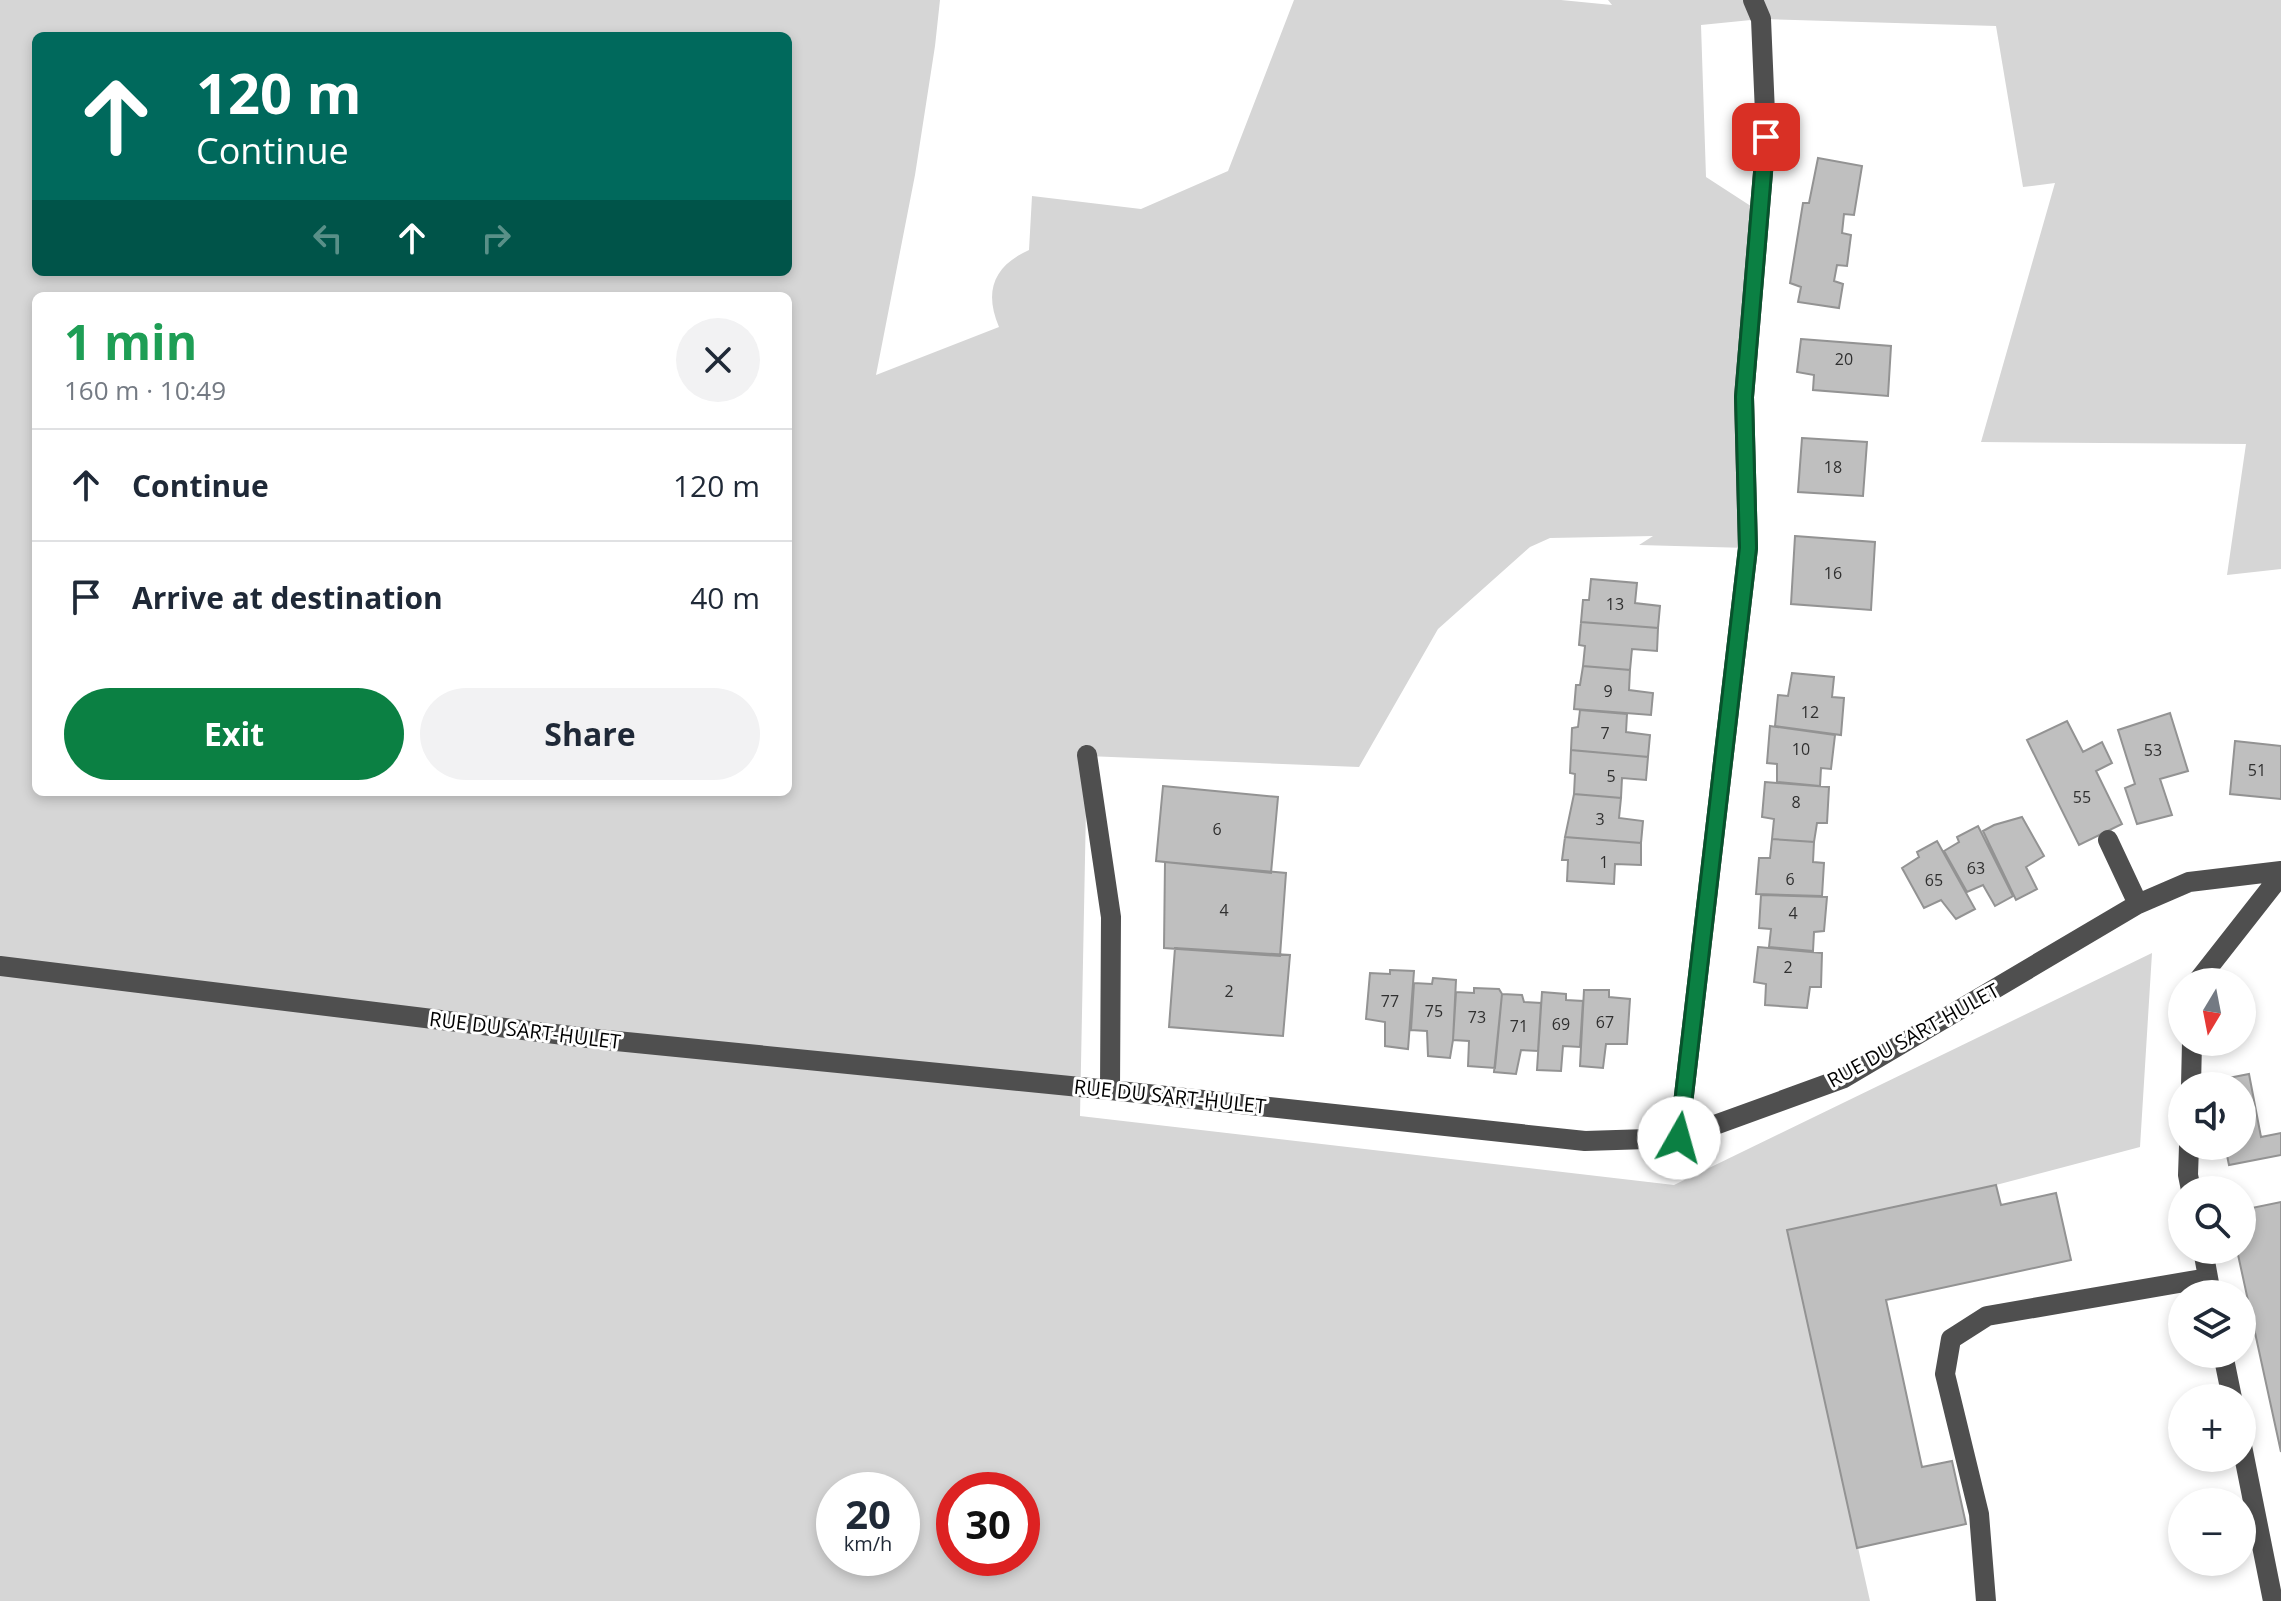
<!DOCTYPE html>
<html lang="en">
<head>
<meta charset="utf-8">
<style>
	:root { --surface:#fff; --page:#f2f2f3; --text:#1f2937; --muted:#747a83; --line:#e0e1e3; --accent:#0b8043 }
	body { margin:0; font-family:"Open Sans",sans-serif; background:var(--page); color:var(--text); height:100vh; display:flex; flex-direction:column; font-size:30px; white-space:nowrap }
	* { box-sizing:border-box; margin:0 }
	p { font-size:26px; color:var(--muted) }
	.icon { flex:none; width:44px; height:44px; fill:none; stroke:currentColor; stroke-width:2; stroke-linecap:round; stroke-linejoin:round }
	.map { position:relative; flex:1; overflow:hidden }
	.panel { position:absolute; left:32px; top:292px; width:760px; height:504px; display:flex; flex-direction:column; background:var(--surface); border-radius:12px; box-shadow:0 4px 12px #0003 }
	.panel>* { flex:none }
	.hud { position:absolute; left:32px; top:32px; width:760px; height:244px; border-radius:12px; box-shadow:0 4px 12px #0003; background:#00695c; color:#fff; overflow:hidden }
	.needle { width:52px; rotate:190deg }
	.fabs { position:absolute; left:2168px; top:968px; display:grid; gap:16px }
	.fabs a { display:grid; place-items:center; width:88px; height:88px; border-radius:50%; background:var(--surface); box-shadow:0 4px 12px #0003; font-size:40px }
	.speed { position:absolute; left:816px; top:1472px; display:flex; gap:16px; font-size:40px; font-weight:700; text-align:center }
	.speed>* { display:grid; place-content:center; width:104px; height:104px; border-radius:50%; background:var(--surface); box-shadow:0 4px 12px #0003; line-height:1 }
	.speed small { font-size:20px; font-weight:400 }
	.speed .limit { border:12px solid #d22; background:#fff; color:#111 }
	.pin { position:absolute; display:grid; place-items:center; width:68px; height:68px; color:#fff; margin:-34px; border-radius:16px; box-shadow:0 4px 12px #0006 }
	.me { position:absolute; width:88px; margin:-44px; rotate:7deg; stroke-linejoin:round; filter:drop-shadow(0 0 6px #0008) }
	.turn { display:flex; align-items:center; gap:28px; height:168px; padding:0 32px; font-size:36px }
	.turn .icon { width:104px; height:104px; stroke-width:2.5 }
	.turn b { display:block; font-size:56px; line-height:68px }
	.lanes { display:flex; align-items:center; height:76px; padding:0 32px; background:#0003; justify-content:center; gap:40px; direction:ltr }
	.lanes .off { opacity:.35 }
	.round { display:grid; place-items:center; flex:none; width:84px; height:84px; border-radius:42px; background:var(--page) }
	.summary { display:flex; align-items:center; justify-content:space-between; height:136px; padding:0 32px }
	h1 { font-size:48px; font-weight:700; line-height:60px; color:#1e9e55 }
	.primary-button { display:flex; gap:16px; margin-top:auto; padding:16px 32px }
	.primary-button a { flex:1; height:92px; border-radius:48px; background:var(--accent); color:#fff; font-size:32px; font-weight:700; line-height:92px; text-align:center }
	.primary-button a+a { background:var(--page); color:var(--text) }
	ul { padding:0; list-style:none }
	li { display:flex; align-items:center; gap:24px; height:112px; padding:0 32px; border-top:2px solid var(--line) }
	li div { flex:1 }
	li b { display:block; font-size:30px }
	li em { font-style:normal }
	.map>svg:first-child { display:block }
</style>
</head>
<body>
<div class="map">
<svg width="2281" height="1601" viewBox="0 0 2281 1601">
	<rect width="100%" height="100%" fill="#fff"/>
	<path fill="#d6d6d6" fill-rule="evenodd" d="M0,0h940l-5,46 -20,129 -39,200 123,-48c-15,-35 -6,-61 30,-77l3,-54 109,13 87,-38 66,-171h267l51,5 -4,-5h673v569l-54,6 19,-131 -265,-2 74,-259 -32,4 -27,-161 -235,-7 -60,6 5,152 54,35 -12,336 -109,-3 14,-9 -103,2 -20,9 -92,82 -79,138 -272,-11 -7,360 594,69 478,-232 -12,194 -144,38 -209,46 83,370h-1870zM36,36h752v236h-752zM36,296h752v496h-752zM834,1490h68v68h-68zM954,1490h68v68h-68z"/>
	<path fill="#bfbfbf" stroke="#939393" stroke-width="2" d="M1818,158l44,8 -8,49 -10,-1 -2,19 9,2 -4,31 -10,-1 -3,16 9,3 -4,24 -41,-6 3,-15 -11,-4 13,-80h6z
		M1801,339l90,7 -3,50 -75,-6 1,-15 -17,-3z
		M1802,438l65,4 -4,54 -65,-4z
		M1795,536l80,6 -4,68 -80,-6z
		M1591,579l46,4 -2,20 25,3 -2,22 -77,-6 2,-22h6z
		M1581,622l77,6 -1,23 -25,-2 -2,21 -47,-4 2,-20 -6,-1z
		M1583,666l47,4 -1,20 24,3 -2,22 -77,-6 2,-24h4z
		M1792,673l42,4 -2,20 12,1 -3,37 -66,-9 3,-31 10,1z
		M1580,710l47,4 -1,18 24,3 -2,22 -77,-7 1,-22 6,-1z
		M2170,713l18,58 -28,8 12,36 -35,9 -12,-36 10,-4 -17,-54z
		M2067,721l16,31 19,-10 10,21 -16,8 26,53 -43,21 -52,-105z
		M1770,726l65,9 -4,34 -10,-1 -1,18 -43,-4v-18l-10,-1z
		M2235,741l46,5v53l-51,-5z
		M1571,750l77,7 -2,23 -24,-2 -1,20 -47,-4 1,-20 -5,-1z
		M1765,782l64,5 -2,36h-10l-3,19 -42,-3 2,-20 -12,-2z
		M1163,786l115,11 -7,76 -115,-12z
		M1574,794l47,4 -2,20 24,3 -2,22 -76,-6z
		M2022,817l22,39 -18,11 11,22 -21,11 -33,-69 11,-6z
		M1978,826l35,70 -18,10 -12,-21 -16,7 -23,-41 15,-9 -2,-5z
		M1565,837l76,6v22l-26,-1 -1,20 -47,-3 1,-21h-6z
		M1772,839l42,3 -1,20 11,1 -2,33 -66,-2 3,-36h11z
		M1937,841l38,68 -19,10 -15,-19 -17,8 -22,-40 17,-11 -2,-5z
		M1165,862l121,11 -6,83 -116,-8z
		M1761,895l66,2 -3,34 -10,1 -1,19 -44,-4 2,-18 -12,-1z
		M1758,947l64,6 -1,34h-11l-3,21 -42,-3 1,-21 -12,-2z
		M1175,948l115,7 -7,81 -114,-9z
		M1390,970l24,1 -6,78 -23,-3v-24l-19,-3 4,-46 20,1z
		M1433,978l23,2 -3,60 -3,18 -22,-2 -1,-25 -16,-1 3,-47 18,1z
		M1474,988l25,1 3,5 -7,74 -27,-2 1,-25 -16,-1 3,-48 18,1z
		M1584,990h25v7l21,2 -3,45h-21l-3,24 -23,-2z
		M1542,992l24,2v6l17,1 -3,46 -17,-1 -2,25 -24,-1z
		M1502,994l20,1 2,7 17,1 -3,48 -17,-1 -5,24 -22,-2z
		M2249,1074l12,63 20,-4v22l-52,10 -4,-19h17v-60h-28l-1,-5z
		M1996,1185l5,20 55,-12 15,67 -185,40 36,167 30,-6 14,63 -109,24 -70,-318z
		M2281,1202v250l-44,-202h5v-40z"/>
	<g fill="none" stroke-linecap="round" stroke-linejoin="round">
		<path stroke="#4f4f4f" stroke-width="20" d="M1087,755l24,162 -1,173
			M2108,840l30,64
			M0,966l596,73 514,51 475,51 94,-3 165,-60 294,-174 51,-22 92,-11
			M2197,982l84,-107
			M2191,1086l1,-44
			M1679,1138l69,-590 -4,-151 22,-260 -5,-118 -8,-19
			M2189,1146l-1,29 3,15
			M2203,1250l8,44
			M2223,1354l9,44
			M2242,1446l31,155
			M1986,1601l-7,-87 -34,-140 6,-35 36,-23 221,-38"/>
	</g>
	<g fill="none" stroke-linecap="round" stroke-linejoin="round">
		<defs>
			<path id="route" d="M1679,1138l69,-590 -4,-151 22,-260"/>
		</defs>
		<use href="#route" stroke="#07532c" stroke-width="20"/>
		<use href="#route" stroke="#0b8043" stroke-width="14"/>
	</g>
	<g text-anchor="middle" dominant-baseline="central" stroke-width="6" stroke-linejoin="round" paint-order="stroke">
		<g font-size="16" fill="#303030">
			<text x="1844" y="359">20</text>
			<text x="1833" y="467">18</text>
			<text x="1833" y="573">16</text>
			<text x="1615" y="604">13</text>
			<text x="1608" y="691">9</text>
			<text x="1810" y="712">12</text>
			<text x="1605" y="733">7</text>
			<text x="1801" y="749">10</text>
			<text x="2153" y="750">53</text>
			<text x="2257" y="770">51</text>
			<text x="1611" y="776">5</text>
			<text x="2082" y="797">55</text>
			<text x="1796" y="802">8</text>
			<text x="1600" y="819">3</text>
			<text x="1217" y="829">6</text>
			<text x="1604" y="862">1</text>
			<text x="1976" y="868">63</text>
			<text x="1790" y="879">6</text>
			<text x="1934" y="880">65</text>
			<text x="1224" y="910">4</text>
			<text x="1793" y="913">4</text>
			<text x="1788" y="967">2</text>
			<text x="1229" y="991">2</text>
			<text x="1390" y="1001">77</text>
			<text x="1434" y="1011">75</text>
			<text x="1477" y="1017">73</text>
			<text x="1605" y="1022">67</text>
			<text x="1561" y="1024">69</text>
			<text x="1519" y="1026">71</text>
		</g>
		<g font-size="20" fill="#000" stroke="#fff">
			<text transform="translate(525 1030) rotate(7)">RUE DU SART-HULET</text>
			<text transform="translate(1913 1035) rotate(-29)">RUE DU SART-HULET</text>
			<text transform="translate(1170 1096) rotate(6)">RUE DU SART-HULET</text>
		</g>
	</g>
</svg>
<div class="fabs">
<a><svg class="needle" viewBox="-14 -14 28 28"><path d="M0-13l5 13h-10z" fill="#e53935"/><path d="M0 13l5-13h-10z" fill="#747a83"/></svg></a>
<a><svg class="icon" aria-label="sound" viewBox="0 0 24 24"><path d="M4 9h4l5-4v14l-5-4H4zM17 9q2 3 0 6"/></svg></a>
<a><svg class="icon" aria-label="search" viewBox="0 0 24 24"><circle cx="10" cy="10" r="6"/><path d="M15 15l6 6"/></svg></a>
<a><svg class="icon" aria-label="layers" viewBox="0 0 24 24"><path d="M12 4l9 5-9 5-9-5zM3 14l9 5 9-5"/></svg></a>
<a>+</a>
<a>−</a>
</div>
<div class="speed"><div>20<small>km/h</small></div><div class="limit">30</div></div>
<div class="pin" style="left:1766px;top:137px;background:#d93025"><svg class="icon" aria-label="arrive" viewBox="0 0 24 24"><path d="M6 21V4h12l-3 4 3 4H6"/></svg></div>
<svg class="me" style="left:1679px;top:1138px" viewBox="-20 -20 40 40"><circle r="19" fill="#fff"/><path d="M0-13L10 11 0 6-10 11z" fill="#0b8043"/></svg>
<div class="hud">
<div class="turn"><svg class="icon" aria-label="ahead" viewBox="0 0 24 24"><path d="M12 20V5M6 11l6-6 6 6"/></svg><div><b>120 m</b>Continue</div></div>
<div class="lanes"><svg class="icon off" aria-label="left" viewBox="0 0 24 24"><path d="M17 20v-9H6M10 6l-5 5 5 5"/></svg><svg class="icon" aria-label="ahead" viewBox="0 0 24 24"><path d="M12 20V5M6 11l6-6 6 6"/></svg><svg class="icon off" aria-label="right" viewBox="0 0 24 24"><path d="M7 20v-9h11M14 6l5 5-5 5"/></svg></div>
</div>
<section class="panel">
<div class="summary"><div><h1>1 min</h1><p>160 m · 10:49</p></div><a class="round"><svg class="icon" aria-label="close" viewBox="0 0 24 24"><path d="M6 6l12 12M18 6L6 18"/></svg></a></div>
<ul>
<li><svg class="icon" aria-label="ahead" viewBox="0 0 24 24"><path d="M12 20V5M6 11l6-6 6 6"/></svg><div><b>Continue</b></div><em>120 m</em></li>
<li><svg class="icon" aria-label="arrive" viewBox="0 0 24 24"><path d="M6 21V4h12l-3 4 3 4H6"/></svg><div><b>Arrive at destination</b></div><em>40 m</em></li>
</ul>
<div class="primary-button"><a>Exit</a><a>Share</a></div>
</section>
</div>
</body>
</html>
